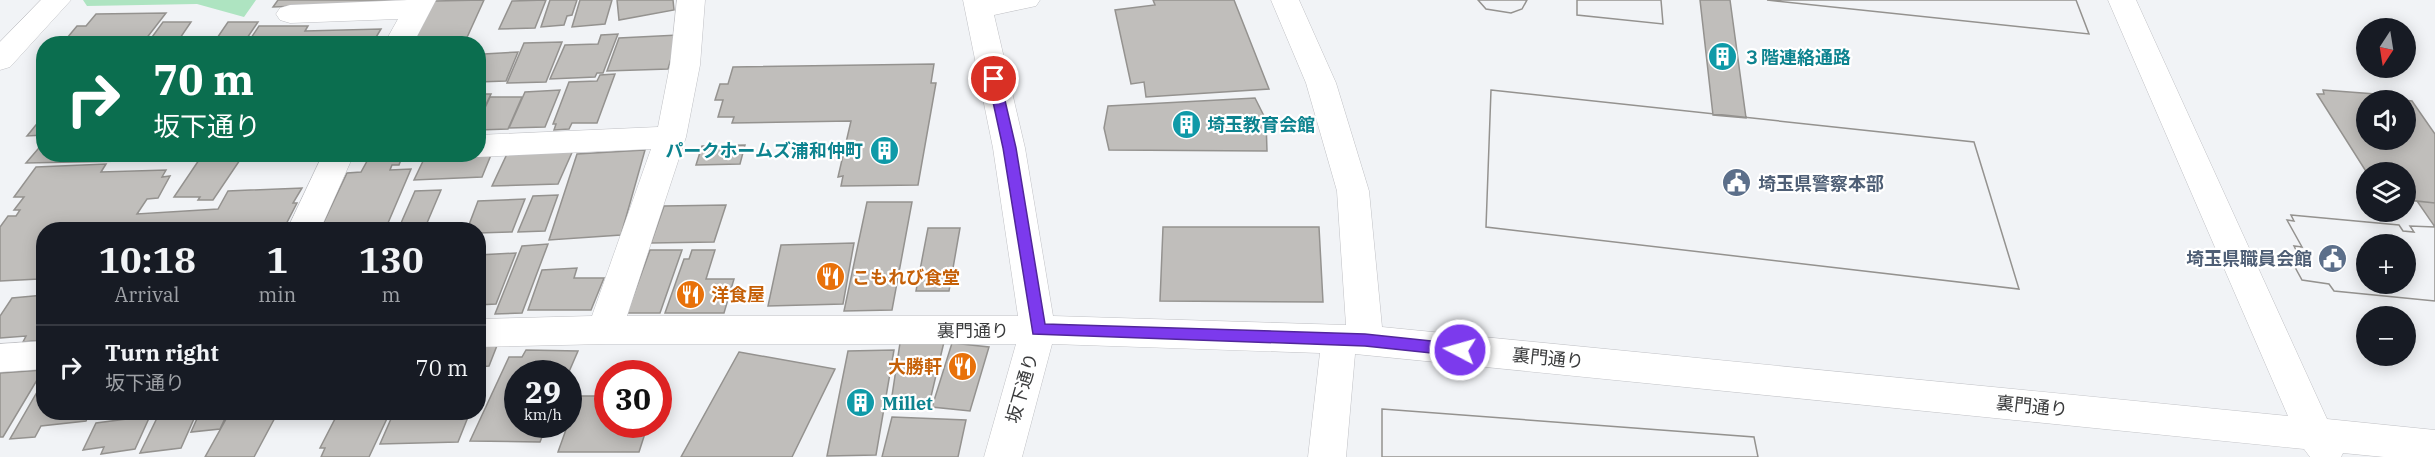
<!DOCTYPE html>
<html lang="en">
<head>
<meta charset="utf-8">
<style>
	:root { --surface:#171b24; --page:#20242c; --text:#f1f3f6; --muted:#9ea1a6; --line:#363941 }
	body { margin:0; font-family:"IBM Plex Serif","Noto Sans JP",serif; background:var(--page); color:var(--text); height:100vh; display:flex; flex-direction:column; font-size:22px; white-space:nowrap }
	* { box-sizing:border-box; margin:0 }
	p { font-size:20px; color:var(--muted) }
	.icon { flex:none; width:33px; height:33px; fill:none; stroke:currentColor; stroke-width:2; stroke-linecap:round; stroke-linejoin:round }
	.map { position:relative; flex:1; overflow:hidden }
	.sheet { position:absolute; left:36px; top:222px; width:450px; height:198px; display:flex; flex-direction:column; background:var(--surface); border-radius:24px; box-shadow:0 3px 15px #0003 }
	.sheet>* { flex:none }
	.hud { position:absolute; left:36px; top:36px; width:450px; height:126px; border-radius:24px; box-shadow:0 3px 15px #0003; background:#0b6e4f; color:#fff; overflow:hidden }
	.needle { width:39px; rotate:192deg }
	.controls { position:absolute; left:2356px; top:18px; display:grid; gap:12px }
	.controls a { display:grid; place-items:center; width:60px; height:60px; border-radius:50%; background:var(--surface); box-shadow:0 3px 15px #0003; font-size:30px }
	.speed { position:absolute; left:504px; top:360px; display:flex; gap:12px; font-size:30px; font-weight:700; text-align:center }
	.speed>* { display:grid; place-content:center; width:78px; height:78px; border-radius:50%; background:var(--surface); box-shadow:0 3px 15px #0003; line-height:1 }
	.speed small { font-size:15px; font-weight:400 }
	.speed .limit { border:9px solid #d22; background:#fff; color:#111 }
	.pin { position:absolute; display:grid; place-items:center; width:51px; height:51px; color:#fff; margin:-26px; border:3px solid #fff; border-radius:50%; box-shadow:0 2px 6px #0007 }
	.me { position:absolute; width:66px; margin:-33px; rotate:276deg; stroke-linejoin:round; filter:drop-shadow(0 0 4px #0008) }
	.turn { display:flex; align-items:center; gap:21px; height:126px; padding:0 18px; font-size:27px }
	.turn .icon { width:78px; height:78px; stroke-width:2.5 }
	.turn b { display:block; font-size:42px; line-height:51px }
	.eta { display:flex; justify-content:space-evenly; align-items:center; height:102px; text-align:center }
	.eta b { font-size:36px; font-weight:700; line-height:42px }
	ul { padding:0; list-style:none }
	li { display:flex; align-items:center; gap:18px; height:84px; padding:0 18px; border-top:2px solid var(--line) }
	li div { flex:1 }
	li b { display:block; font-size:22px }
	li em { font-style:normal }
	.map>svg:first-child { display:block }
</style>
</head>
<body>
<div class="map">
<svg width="2435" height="457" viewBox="0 0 2435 457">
	<rect width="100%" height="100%" fill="#f1f3f6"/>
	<path fill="#aee4c1" d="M83,0h173l-12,17 -47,-13 -110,2z"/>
	<path fill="#c0bebb" stroke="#94928f" stroke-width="1.5" fill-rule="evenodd" d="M278,0h127l-1,2 -131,5z
		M484,0l-20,44h-52l22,-43z
		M546,0l-11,28 -36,1 13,-28z
		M550,0h27l-5,15 -5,1 -3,9 -23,2z
		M580,0h32l-7,24 -33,3z
		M617,0h56l1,10 -55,10z
		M1153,0h81l35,89 -123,8 -2,-15 -13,2 -16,-74 40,-5z
		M1478,0h49l-5,9 -11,4 -25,-4z
		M1478,0h49l-5,9 -11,4 -25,-4z
		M1577,0h84l2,24 -86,-9z
		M1577,0h84l2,24 -86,-9z
		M1700,0h30l16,118 -33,-3z
		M1767,0h309l13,34z
		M1767,0h309l13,34z
		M166,13l-24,31h-80l15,-18h9l10,-12z
		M163,22h28l-15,22h-29z
		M228,22h30l-15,22h-30z
		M259,26h49l-3,5 76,-2 -9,15h-125z
		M618,34l-15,39h-6l-2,4 -45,2 15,-34 33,-1 3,-9z
		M678,35l-10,34 -61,2 12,-33z
		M562,42l-16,40 -39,1 17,-40z
		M518,52l-12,29 -28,1v-16l6,-12z
		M934,64l-3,19h5l-18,102 -77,1 2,-10 -5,1 13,-56 -119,2 2,-6h-16l5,-17h-8l5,-16h8l5,-17z
		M615,74l-18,49h-25l-3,6 -15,1 2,-6h-3l16,-42 28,-1 3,-6z
		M560,90l-15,37 -36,1 16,-36z
		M1491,90l483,52 45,147 -533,-62z
		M1491,90l483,52 45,147 -533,-62z
		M2323,90l79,6 2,4 8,1 23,33v69l-29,-3v-28l-39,1 -50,-79h7zM2367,100h39v40h-39z
		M478,94h13l-13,27z
		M490,97h32l-14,32 -30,1v-7z
		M1255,98l11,22 1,31 -158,-1 -5,-22 4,-22z
		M44,115v20l-17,1z
		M44,142v12h86l-5,7 -99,2z
		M745,145l-5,19 -44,1 6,-19z
		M574,148l-16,36 -66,2 15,-32z
		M645,150l-24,85 -72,5 28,-86z
		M203,154h41l-31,46h-15l2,-3h-26z
		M371,154h32l-4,11h-7l-2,5 21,-1 -26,61h-65l27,-57 14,-1z
		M491,155l-9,22 -68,3 11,-23z
		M106,164l-5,8 65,-2 -4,7 8,-1 -12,22 -11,1 -10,15 81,-5 10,-18 74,-3 -9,15h4l-14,27h-239v43l-5,6 -39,2v-54l8,-11h8l4,-6h-6l10,-13h-10l22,-30z
		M441,190l-17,40h-26l17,-39z
		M558,195l-13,36 -27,1 15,-36z
		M525,199l-13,33 -34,1v-3h-11l11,-29z
		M2417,201l18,2v24z
		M867,202h45l-20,108 -48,1z
		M726,205l-12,37 -63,1 13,-37z
		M2291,215l108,10 4,6 11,1 -4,-6 25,1v74l-101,-10 -5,-7 -27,-4 -12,-22h10l-6,-12 8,1 -15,-27 7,1zM2367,244h39v40h-39z
		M2291,215l108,10 4,6 11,1 -4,-6 25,1v74l-101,-10 -5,-7 -27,-4 -12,-22h10l-6,-12 8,1 -15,-27 7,1zM2367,244h39v40h-39z
		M1163,227h156l4,75 -163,-1z
		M928,228h32l-11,63h-33z
		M854,243l-11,61 -75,2 13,-61z
		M548,244l-26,69 -27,1 27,-68z
		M650,250h32l-22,63h-33z
		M692,250h23l-9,29h28l-10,34h-59l19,-54h5z
		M516,253l-20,51 -18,1v-50z
		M577,268l-3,10h30l-13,32h-63l14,-40z
		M44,295v45l-21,2 3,-6 -26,2v-22l12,-18z
		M944,342l-16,67h-38l10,-66z
		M478,343h20l-9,23 -11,1z
		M952,343l37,4 -19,64 -38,-4z
		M526,350l52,1 -10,23h-50v50h29l-7,18 -70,-1 39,-84h13z
		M894,350l-18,105 -49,1 21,-105z
		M739,352l96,17 -43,88h-111z
		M43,370l-40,67h-3v-64z
		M44,380v32h46l-4,9 -45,5 -6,11 -25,2z
		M578,396h30v28h40l-9,28h-81z
		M1382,409l372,28 4,20h-376z
		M1382,409l372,28 4,20h-376z
		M97,412h42l-1,3 -44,4z
		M197,412l-16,36 -41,5 18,-37z
		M200,412h28l-8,17 -29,3z
		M230,412h48l-24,45h-49z
		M343,412h47l-21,45h-48l4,-9h-5l16,-31 5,-1z
		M394,412h76l-12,30 -78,2z
		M150,416l-15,33 -34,5 3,-7 -21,3 13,-27z
		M892,417l74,3 -8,37h-76z"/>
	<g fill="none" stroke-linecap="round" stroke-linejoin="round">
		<defs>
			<path id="minor" d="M41,0h30l-61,67 -10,3v-28z
				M408,0h28l-23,44h-29l14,-25 -108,4 -10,-3 -4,-6 4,-6 10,-3z
				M677,0h28l-5,65 -14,72 -59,179h391l-25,-168 -30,-148h77l-4,6 -42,9 31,133 28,168 293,9 -9,-134 -31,-108 -35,-83h28l37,83 33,108 13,136 906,89 -180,-416h28l191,419 108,11v27h-51l-41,-4 -2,4h-31l-6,-8 -949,-95 -9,103h-38l12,-104 -268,-9 -30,113h-38l32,-113h-411l-127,3v-28l114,-3 59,-167 -173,8 -8,-3h8v-19l180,-8 12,-62z
				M323,154h31l-34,76h-33z
				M44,341v28l-44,3v-28z"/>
		</defs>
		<use href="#minor" stroke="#c0c1c5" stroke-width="1"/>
		<use href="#minor" fill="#fff" fill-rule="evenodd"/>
	</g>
	<path fill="#7c3aed" stroke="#51269a" stroke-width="1.5" d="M994,74l6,5 16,69 29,176 320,10 95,10 5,1 2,5 -2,4 -5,2 -95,-10 -332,-12 -30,-186 -15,-69z"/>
	<defs>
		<symbol id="building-disc" viewBox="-11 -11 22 22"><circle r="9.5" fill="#0f9aa8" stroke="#fff"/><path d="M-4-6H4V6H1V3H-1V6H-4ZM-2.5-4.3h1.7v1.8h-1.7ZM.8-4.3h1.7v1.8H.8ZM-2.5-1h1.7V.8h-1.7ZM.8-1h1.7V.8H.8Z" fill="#fff"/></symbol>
		<symbol id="civic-disc" viewBox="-11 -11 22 22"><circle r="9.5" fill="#5c6f8a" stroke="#fff"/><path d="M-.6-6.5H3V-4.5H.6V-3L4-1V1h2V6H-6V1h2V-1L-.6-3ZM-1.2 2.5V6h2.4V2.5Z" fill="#fff"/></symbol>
		<symbol id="restaurant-disc" viewBox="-11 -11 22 22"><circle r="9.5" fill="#e8710a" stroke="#fff"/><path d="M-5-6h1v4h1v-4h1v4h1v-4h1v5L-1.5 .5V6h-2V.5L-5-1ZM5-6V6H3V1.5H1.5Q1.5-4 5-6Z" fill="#fff"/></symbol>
	</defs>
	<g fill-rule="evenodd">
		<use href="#building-disc" x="1706" y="40" width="33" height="33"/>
		<use href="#building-disc" x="1170" y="108" width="33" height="33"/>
		<use href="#building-disc" x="868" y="134" width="33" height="33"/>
		<use href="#civic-disc" x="1720" y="166" width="33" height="33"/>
		<use href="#civic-disc" x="2316" y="242" width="33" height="33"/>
		<use href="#restaurant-disc" x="814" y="260" width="33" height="33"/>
		<use href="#restaurant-disc" x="674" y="278" width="33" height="33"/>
		<use href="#restaurant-disc" x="946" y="350" width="33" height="33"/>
		<use href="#building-disc" x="844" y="386" width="33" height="33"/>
	</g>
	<g text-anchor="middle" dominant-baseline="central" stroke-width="4.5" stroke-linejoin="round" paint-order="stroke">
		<g font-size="18" font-weight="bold" fill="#0d838f" stroke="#fff" text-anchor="start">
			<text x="1743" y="57">３階連絡通路</text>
			<text x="1207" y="124">埼玉教育会館</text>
			<text x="863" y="150" text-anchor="end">パークホームズ浦和仲町</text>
			<text x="882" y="403">Millet</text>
		</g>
		<g font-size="18" font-weight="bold" fill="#4e5e75" stroke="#fff" text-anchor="start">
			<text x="1758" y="183">埼玉県警察本部</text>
			<text x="2312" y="258" text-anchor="end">埼玉県職員会館</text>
		</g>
		<g font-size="18" font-weight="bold" fill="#c56008" stroke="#fff" text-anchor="start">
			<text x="852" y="277">こもれび食堂</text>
			<text x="711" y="294">洋食屋</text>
			<text x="942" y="366" text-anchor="end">大勝軒</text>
		</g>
		<g font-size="18" fill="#3a3b3c" stroke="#fff">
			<text x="973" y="330">裏門通り</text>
			<text transform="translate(1548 358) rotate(6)">裏門通り</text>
			<text transform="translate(1022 388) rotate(-74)">坂下通り</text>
			<text transform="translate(2032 406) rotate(6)">裏門通り</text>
		</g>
	</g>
</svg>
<div class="controls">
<a><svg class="needle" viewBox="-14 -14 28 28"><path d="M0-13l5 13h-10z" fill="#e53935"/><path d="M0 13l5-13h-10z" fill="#9ea1a6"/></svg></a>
<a><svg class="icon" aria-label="sound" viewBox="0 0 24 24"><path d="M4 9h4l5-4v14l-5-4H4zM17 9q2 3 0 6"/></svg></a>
<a><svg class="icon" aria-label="layers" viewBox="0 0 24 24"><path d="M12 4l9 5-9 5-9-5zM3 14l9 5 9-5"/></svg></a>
<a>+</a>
<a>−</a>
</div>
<div class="speed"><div>29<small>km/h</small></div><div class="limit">30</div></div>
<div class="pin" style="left:994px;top:79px;background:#d93025"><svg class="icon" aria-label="arrive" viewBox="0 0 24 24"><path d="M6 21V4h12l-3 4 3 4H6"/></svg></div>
<svg class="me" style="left:1460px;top:350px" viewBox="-20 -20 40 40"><circle r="17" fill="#7c3aed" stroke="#fff" stroke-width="3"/><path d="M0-11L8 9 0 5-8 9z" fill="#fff"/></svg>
<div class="hud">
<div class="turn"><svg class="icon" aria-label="right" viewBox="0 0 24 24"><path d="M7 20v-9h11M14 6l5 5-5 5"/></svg><div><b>70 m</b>坂下通り</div></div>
</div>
<section class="sheet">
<div class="eta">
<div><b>10:18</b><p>Arrival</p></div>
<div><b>1</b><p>min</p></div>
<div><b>130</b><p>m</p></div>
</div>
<ul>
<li><svg class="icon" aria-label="right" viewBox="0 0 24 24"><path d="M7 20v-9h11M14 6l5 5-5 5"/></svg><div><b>Turn right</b><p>坂下通り</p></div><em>70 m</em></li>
</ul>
</section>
</div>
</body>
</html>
